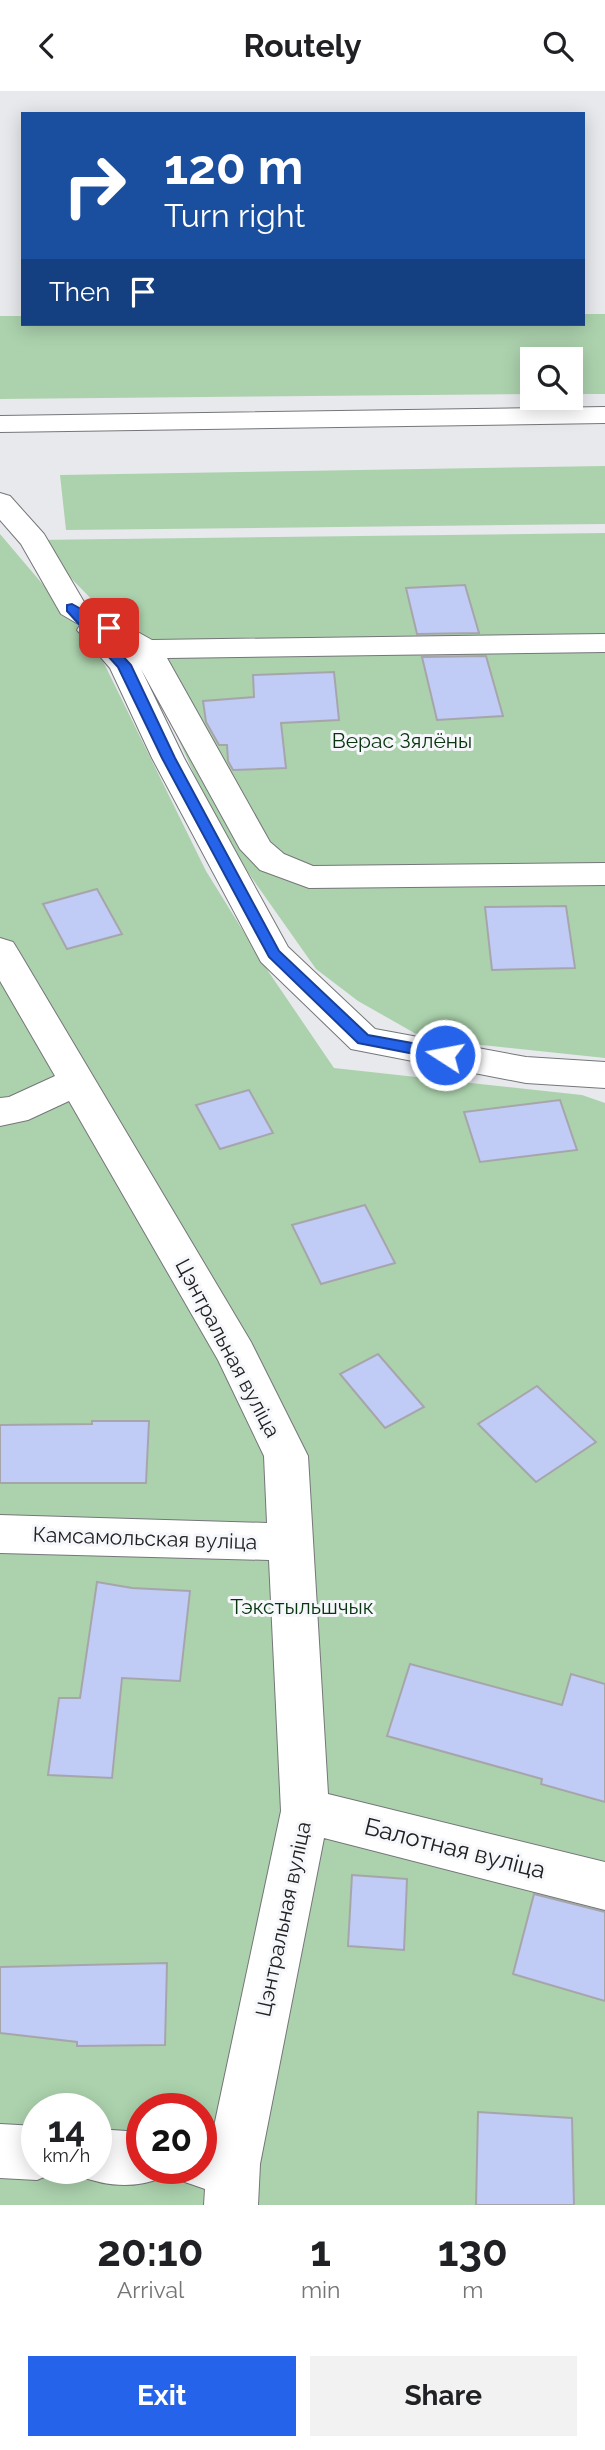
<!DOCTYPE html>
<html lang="en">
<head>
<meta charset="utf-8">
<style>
	:root { --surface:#fff; --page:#f2f2f2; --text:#202124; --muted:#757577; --accent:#2563eb }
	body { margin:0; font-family:Raleway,sans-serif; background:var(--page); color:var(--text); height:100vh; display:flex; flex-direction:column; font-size:26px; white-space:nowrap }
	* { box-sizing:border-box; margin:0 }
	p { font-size:23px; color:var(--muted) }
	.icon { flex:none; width:38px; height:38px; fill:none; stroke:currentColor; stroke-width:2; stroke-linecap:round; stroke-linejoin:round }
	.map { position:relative; height:2114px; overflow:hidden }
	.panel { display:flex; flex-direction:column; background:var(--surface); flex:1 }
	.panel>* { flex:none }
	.banner { position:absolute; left:21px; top:21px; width:564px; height:214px; border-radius:0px; box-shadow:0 4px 18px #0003; background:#1a4fa0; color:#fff; overflow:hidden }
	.buttons { position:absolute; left:520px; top:256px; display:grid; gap:14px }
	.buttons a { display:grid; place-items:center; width:63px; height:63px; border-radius:0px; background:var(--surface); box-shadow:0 4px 18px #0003; font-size:35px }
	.speed { position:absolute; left:21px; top:2002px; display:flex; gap:14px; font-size:35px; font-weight:700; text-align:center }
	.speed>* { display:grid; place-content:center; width:91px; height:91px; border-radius:50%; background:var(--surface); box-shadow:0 4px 18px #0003; line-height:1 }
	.speed small { font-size:18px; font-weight:400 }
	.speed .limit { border:10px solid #d22; background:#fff; color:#111 }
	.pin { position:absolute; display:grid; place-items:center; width:60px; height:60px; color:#fff; margin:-30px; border-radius:14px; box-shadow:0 4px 10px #0006 }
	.me { position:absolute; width:77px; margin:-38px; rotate:281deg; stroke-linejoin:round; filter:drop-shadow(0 0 5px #0008) }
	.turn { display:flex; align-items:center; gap:24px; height:147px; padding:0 28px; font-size:32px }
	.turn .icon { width:91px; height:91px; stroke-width:2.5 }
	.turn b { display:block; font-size:49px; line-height:60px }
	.then { display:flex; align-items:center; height:66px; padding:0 28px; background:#0003; gap:14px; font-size:26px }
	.eta { display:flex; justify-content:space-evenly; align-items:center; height:119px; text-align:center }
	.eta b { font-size:42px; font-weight:700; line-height:49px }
	.action { display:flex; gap:14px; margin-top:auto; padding:14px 28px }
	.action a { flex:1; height:80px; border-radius:0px; background:var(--accent); color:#fff; font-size:28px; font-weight:700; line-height:80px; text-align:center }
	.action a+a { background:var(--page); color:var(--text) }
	header { display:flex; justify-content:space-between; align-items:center; height:91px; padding:0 28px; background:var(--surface); font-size:32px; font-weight:700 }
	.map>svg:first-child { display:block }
</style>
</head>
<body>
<header><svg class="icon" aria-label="back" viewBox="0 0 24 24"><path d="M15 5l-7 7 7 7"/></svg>Routely<svg class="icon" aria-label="search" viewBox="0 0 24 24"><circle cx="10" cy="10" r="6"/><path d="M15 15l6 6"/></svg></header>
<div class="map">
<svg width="605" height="2114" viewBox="0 0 605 2114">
	<rect width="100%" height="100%" fill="#e8e9ed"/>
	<path fill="#acd2ad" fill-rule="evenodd" d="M583,223h22v80h-34l-1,-35h-38v35l-532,5v-83h23v8h560z
		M605,375v58l-539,6 -6,-55z
		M605,442v525l-180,-19 -67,-38 -42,-32 -95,-135 -85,-189 -102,-105z
		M0,443l96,113 110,224 62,100 66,97 248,27 23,8v1102h-605zM37,2018h59v59h-59zM142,2018h59v59h-59z"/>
	<path fill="#c0cbf6" stroke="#a6a6aa" stroke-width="2" d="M465,494l14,48 -62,1 -11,-46z
		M486,565l17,60 -66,4 -15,-63z
		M334,581l5,48 -58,3 5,45 -53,2 -5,-9 -1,-16h-8l-13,-23 -3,-21 51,-4 -1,-22z
		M97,798l25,45 -55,15 -24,-45z
		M566,815l9,62 -83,2 -7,-63z
		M249,999l24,43 -53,16 -24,-44z
		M560,1009l17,50 -97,12 -16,-50z
		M365,1114l30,58 -74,21 -29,-59z
		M378,1263l46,53 -39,21 -45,-54z
		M537,1295l59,56 -60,40 -58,-58z
		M92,1330h57l-3,62h-146v-58l92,-1z
		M97,1491l35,6 58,3 -10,90 -58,-3 -10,100 -64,-3 11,-77h21z
		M410,1573l152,41 9,-31 34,10v118l-64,-18 1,-5 -155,-43z
		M352,1784l55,4 -3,71 -56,-4z
		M534,1803l71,18v89l-92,-27z
		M167,1872l-2,82 -88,1v-4l-77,-9v-66z
		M478,2021l94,6 2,87h-98z"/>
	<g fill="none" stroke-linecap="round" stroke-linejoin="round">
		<defs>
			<path id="minor" d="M0,402l10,3 34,38 40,68 68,38 453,-6v18l-438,6 103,184 14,12 29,12 292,-3v22l-296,3 -49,-18 -20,-21 -99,-180 43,89 104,189 87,82 151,28 79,5v26l-79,-5 -175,-34 -90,-87 -109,-204 -42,-90 -33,-38 3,-5 -19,-11 -40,-70 -21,-24z
				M0,847l13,4 5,8 233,392 57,114 20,338 277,68v48l-281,-72 -64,326 -2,41h-54l1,-16 -23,-8 -5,-13h24v-33l11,1 69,-325 -12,-251 -269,-7v-38l267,8 -3,-67 -46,-96 -149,-259 -41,19 -28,6v-28l9,-1 46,-21 -55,-95z
				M0,2033l37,2v42h21l-2,4 -19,8 -37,-2z
				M96,2038l46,3v36h23l-4,10c-27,11 -57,8 -84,-3l-3,-7h22z"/>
			<path id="major" d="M605,316v16l-605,9v-16z"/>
		</defs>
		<use href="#minor" stroke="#757679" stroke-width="2"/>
		<use href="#major" stroke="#757679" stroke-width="2"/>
		<use href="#minor" fill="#fff" fill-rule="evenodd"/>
		<use href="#major" fill="#fff" fill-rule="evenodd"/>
	</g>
	<path fill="#2563eb" stroke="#184099" stroke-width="2" d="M72,513l43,24 -6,4 -14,-6 36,39 44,93 104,193 89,84 77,14 8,6 -3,4 -5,1 -87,-17 -89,-86 -107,-199 -44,-91 -51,-56v-6z"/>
	<g text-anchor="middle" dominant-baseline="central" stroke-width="6" stroke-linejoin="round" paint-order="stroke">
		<g font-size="21" fill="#083510" stroke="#f6f7fa">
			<text x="402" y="649">Верас Зялёны</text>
			<text x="302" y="1515">Тэкстыльшчык</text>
		</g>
		<g font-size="21" fill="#212122" stroke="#f6f7fa">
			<text transform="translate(228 1257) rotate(62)">Цэнтральная вуліца</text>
			<text transform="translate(145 1447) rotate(2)">Камсамольская вуліца</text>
			<text transform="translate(283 1828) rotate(-78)">Цэнтральная вуліца</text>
		</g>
		<g font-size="24" fill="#212122" stroke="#f6f7fa">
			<text transform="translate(455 1757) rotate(14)">Балотная вуліца</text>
		</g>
	</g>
</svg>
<div class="buttons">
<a><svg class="icon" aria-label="search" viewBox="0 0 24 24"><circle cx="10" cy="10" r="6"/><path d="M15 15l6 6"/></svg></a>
</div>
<div class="speed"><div>14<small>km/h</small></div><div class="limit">20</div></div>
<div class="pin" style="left:109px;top:537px;background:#d93025"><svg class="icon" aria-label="arrive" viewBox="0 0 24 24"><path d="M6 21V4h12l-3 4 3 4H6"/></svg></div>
<svg class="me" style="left:445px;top:964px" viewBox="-20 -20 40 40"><circle r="17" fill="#2563eb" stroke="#fff" stroke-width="3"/><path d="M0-11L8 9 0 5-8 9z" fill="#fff"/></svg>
<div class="banner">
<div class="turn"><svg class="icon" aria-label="right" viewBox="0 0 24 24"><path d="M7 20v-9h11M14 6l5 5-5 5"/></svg><div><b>120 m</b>Turn right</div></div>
<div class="then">Then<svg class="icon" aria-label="arrive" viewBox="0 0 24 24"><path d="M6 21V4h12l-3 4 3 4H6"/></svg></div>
</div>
</div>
<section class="panel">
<div class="eta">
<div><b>20:10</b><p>Arrival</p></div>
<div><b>1</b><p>min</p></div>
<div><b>130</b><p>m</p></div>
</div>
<div class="action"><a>Exit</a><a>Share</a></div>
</section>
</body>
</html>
